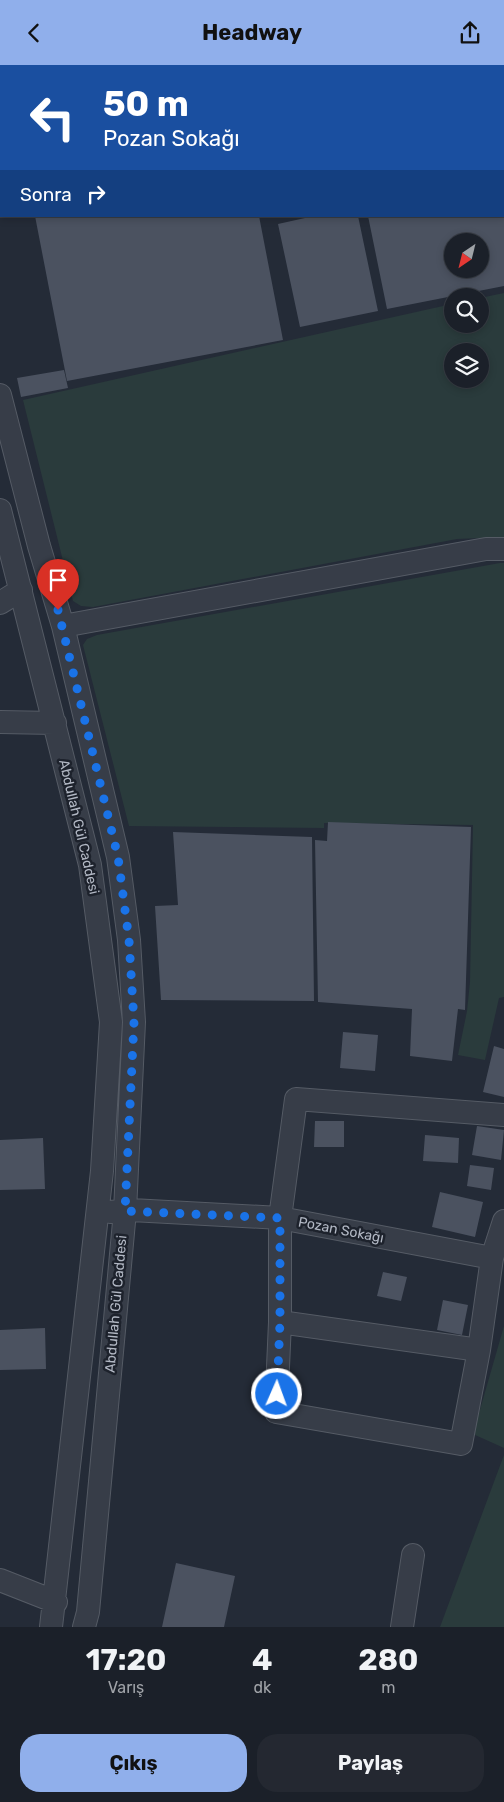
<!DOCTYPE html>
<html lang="tr">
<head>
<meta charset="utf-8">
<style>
	:root { --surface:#1b2029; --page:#242831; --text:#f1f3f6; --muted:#a0a3a8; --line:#393e46; --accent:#90afeb }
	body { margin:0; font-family:Rubik,sans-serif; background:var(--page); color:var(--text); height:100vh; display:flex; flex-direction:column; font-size:19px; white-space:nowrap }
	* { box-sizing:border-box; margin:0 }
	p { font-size:16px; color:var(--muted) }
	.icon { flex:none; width:28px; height:28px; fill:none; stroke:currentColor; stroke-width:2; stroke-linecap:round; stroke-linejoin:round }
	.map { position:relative; height:1562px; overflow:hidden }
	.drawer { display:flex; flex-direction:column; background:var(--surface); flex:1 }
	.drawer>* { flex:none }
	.guide { position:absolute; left:0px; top:0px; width:505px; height:152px; box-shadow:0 2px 8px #0003,0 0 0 1px var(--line); background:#1a4fa0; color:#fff; overflow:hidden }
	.needle { width:32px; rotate:215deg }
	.fabs { position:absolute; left:444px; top:168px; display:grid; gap:10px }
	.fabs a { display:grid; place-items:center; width:45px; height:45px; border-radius:50%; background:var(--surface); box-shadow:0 2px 8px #0003,0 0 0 1px var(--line); font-size:25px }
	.pin { position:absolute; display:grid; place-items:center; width:42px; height:42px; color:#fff; margin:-51px -21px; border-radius:50% 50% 50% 0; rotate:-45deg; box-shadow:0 0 5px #0007 }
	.pin .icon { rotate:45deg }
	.me { position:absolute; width:55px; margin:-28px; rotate:2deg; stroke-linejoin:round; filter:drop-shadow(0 0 4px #0008) }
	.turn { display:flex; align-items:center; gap:18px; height:105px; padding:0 20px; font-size:22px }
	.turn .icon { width:65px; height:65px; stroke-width:2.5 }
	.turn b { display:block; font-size:35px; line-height:42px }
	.then { display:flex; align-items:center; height:48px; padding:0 20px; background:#0003; gap:10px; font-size:19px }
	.eta { display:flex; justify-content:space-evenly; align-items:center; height:85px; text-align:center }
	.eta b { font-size:30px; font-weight:700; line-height:35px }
	.primary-button { display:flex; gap:10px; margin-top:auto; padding:10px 20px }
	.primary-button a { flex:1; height:58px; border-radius:20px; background:var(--accent); color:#111; font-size:20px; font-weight:700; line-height:58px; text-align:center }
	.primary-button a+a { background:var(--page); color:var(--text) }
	header { display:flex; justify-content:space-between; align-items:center; height:65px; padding:0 20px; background:var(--accent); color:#111; font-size:22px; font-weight:700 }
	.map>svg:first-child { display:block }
</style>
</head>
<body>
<header><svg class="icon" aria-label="back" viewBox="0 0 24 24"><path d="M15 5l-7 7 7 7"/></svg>Headway<svg class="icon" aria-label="share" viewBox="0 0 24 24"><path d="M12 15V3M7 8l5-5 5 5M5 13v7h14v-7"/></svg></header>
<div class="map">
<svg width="504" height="1562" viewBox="0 0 504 1562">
	<rect width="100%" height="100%" fill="#242b37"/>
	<path fill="#2a3b3c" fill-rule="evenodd" d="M504,228v244l-47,2 -364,68 -12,-1 -8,-5 -50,-201 429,-96v20h28v-26zM452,286h28v28h-28z
		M500,498h4v434l-5,1 -14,62 -27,-5 9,-44 3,-29 3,-157 -149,-2v5l-195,-2 -46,-181 4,-6 10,-4z
		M504,1261v122l-31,-14z
		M504,1390v172h-64z"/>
	<path fill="#4b5260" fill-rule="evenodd" d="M35,151h224l24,124 -216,41z
		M314,151h44l20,95 -78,16 -22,-103z
		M368,151h136v70l-117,23zM452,176h28v28h-28z
		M64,305l4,18 -47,9 -4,-19z
		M328,757l143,5 -6,183 -7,-1 -6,52 -42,-5 2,-47 -94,-7 -3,-162 12,1z
		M173,767l139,5 2,164 -153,-1 -6,-94 23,-1z
		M343,967l35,3 -3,36 -35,-3z
		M494,981l10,3v48l-21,-5z
		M315,1056h29v26h-30z
		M477,1061l27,4 -3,30 -29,-5z
		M425,1070l34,3 -1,25 -35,-2z
		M43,1073l2,51 -45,1v-50z
		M470,1100l24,3 -3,22 -24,-4z
		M440,1127l43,10 -8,35 -43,-10z
		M383,1207l24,5 -6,24 -24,-5z
		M443,1235l25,5 -6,30 -25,-5z
		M45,1263l1,41 -46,1v-40z
		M176,1498l59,13 -11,51h-62z"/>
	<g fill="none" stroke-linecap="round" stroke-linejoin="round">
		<defs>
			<path id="minor" d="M0,330l39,151 24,80 55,231 11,83 5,82 -9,189 -37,401 -4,15
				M0,445l90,355 21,157 -9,149 -51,456
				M0,538l21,-13
				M63,561l423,-77h18
				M0,657l55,1
				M504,1050l-208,-16 -16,119v104l-4,90 185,32 18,-94 13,-92 12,-37
				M110,1147l21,-2 149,8 212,40
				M280,1257l199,28
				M0,1515l56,22
				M402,1562l11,-72"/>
		</defs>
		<use href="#minor" stroke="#555b65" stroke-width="24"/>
		<use href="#minor" stroke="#373d48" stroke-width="22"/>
	</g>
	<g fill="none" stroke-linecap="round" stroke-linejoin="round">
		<path stroke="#1a73e8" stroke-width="9" stroke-dasharray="0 16.2" d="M58,545l60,247 11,83 5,82 -9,189 155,7v104l-3,72"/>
	</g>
	<g text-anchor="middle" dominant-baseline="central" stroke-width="5" stroke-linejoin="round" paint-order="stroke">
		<g font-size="14" fill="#b2b8c4" stroke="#1d222c">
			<text transform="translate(79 762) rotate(77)">Abdullah Gül Caddesi</text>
			<text transform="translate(341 1165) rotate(11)">Pozan Sokağı</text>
			<text transform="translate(116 1239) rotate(-85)">Abdullah Gül Caddesi</text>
		</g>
	</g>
</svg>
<div class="fabs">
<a><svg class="needle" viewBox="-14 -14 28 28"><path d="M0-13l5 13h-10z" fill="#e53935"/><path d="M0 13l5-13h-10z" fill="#a0a3a8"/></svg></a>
<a><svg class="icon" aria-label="search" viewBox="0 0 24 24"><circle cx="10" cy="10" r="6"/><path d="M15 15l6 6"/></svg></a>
<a><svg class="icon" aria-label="layers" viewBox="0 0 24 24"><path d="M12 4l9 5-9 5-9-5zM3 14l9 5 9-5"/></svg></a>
</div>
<div class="pin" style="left:58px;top:545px;background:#d93025"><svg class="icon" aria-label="arrive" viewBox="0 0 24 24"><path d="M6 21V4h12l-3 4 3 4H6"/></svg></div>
<svg class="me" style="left:277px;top:1329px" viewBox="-20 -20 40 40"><circle r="17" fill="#1a73e8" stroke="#fff" stroke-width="3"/><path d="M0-11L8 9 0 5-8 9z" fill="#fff"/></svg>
<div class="guide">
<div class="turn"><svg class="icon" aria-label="left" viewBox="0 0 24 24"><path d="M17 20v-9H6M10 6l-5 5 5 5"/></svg><div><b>50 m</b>Pozan Sokağı</div></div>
<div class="then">Sonra<svg class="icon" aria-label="right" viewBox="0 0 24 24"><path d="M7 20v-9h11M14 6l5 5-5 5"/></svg></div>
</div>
</div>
<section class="drawer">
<div class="eta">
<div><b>17:20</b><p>Varış</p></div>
<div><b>4</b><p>dk</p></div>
<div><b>280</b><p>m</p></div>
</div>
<div class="primary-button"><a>Çıkış</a><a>Paylaş</a></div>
</section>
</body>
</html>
